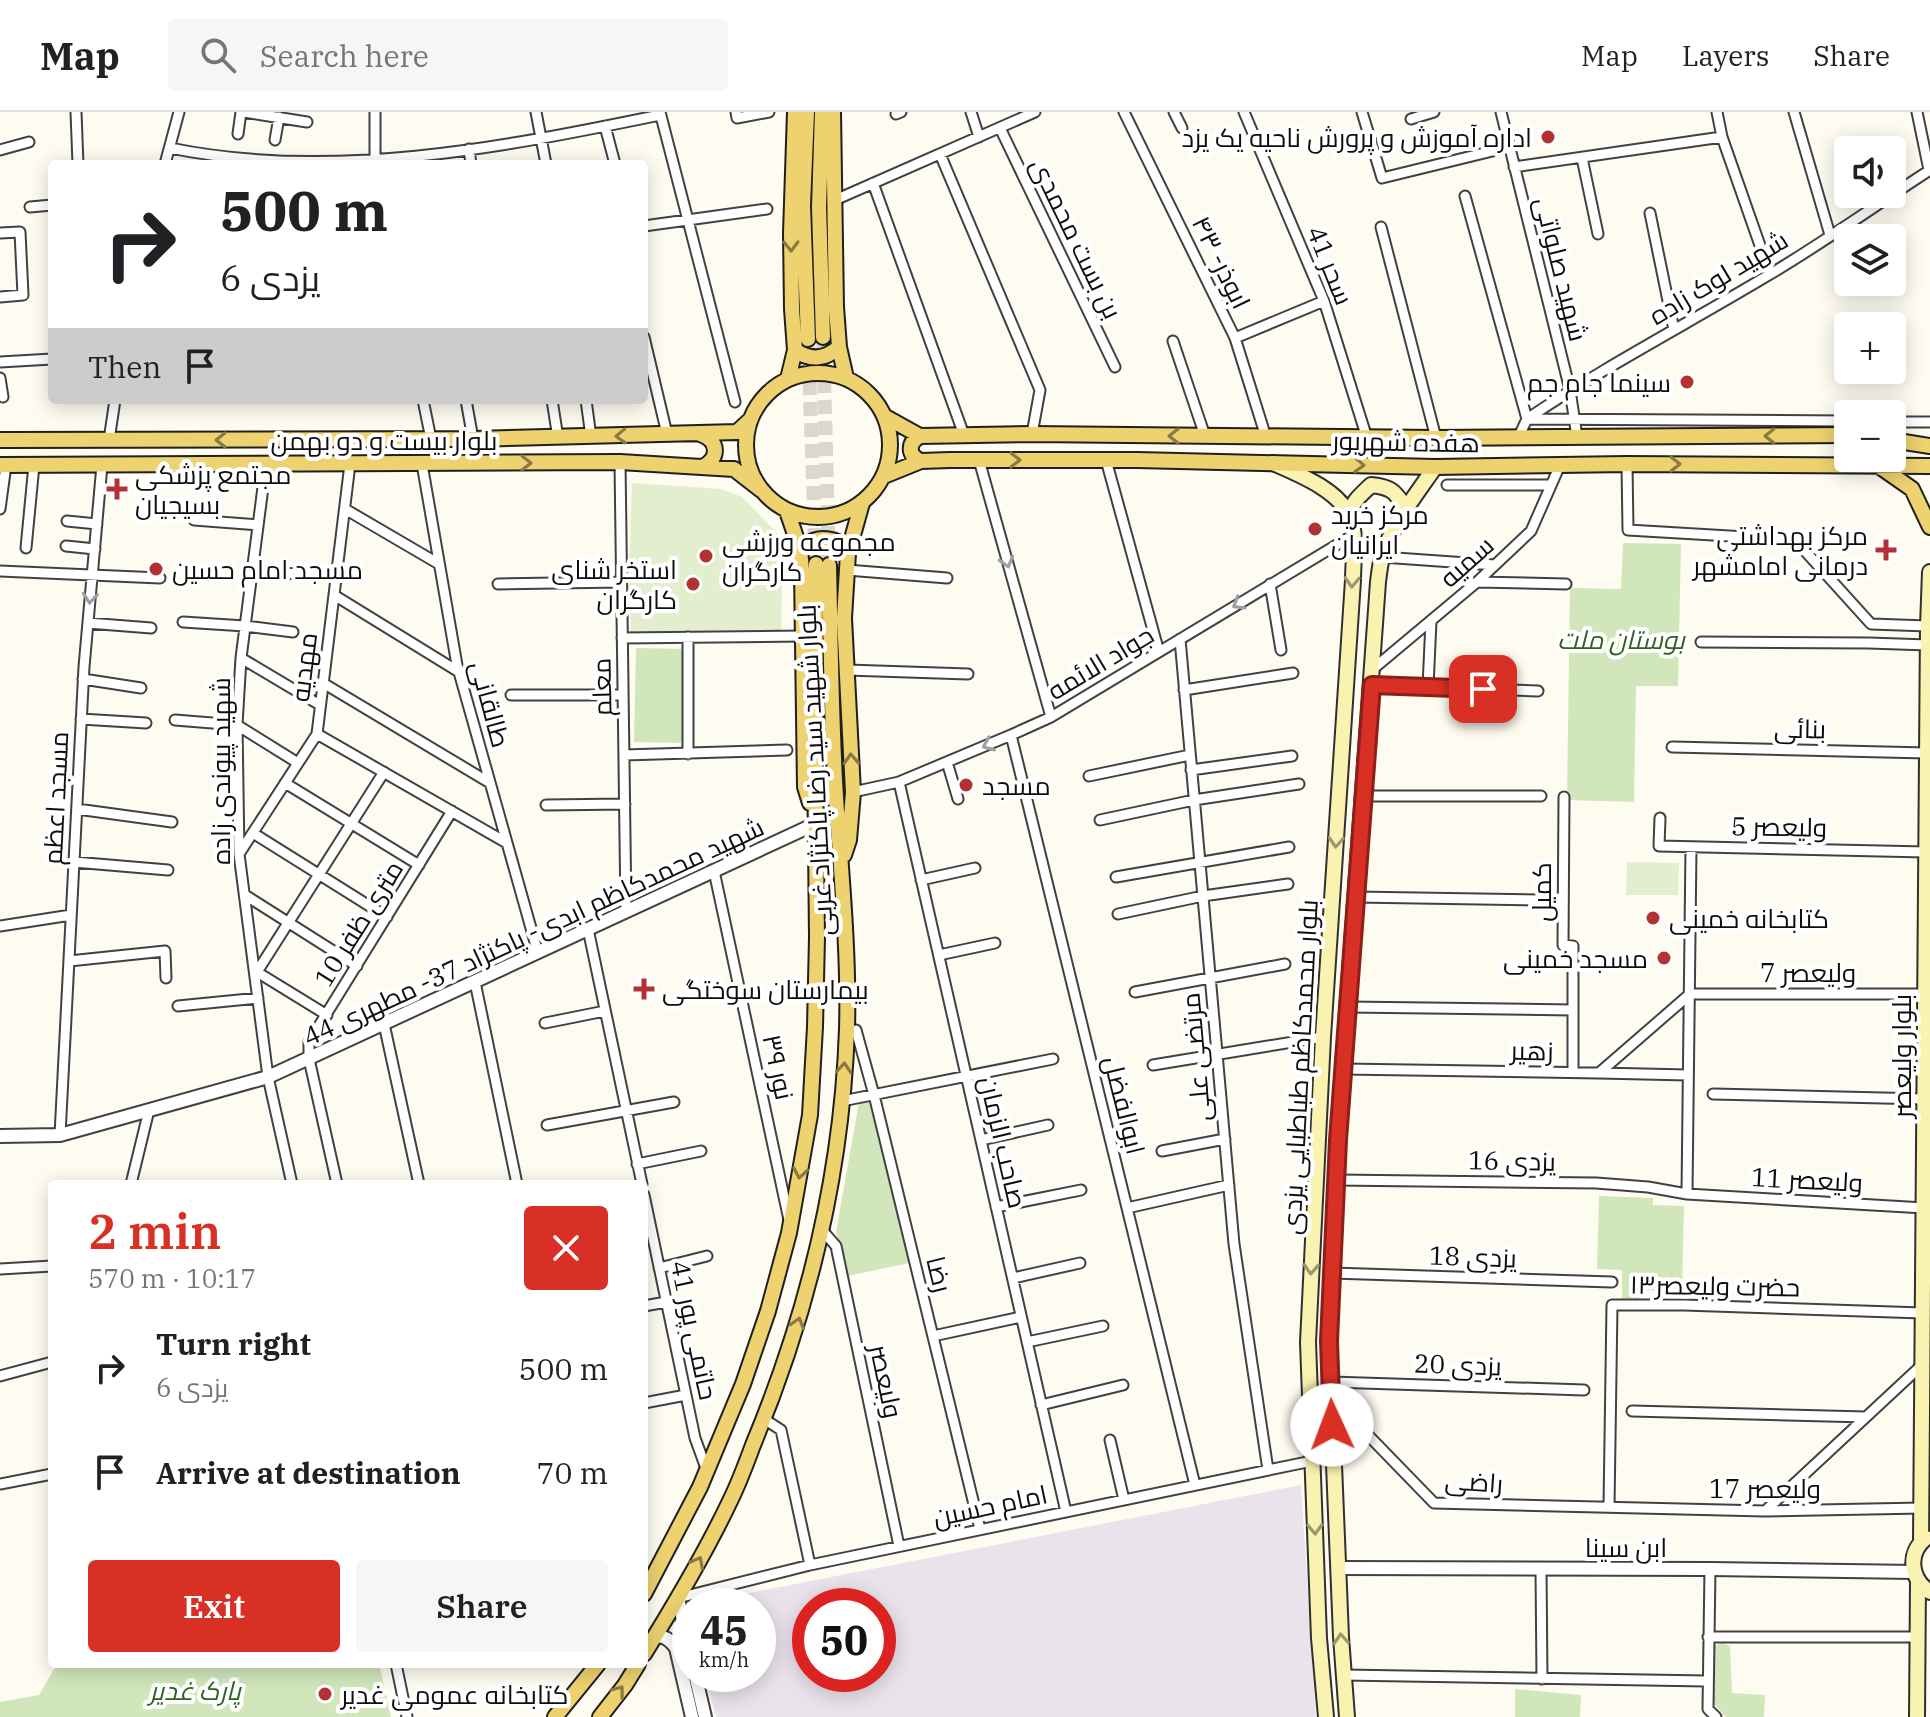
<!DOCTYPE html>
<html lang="en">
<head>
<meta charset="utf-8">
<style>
	:root { --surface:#fff; --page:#f6f6f6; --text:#202124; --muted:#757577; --line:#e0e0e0; --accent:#d93025 }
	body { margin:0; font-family:"IBM Plex Serif",Cairo,serif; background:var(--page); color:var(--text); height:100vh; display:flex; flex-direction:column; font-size:30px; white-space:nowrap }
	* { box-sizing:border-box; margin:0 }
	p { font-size:26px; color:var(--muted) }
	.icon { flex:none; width:44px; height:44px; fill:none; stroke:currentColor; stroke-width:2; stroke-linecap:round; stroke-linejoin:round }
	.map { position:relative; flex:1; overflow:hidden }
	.side { position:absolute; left:48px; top:1068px; width:600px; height:488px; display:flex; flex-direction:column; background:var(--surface); border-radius:8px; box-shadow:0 4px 20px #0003 }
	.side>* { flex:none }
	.guide { position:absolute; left:48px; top:48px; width:600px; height:244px; border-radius:8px; box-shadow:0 4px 20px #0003; background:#fff; color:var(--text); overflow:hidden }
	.controls { position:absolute; left:1834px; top:24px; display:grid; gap:16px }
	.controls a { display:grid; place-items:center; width:72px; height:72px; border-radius:8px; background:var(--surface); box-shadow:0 4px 20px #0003; font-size:40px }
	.speed { position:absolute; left:672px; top:1476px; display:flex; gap:16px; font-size:40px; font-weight:700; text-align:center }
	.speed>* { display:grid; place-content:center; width:104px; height:104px; border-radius:50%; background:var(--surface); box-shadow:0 4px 20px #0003; line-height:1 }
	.speed small { font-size:20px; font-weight:400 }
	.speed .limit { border:12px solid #d22; background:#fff; color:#111 }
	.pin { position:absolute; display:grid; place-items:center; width:68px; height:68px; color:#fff; margin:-34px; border-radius:16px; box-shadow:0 4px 12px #0006 }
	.me { position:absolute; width:88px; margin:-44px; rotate:358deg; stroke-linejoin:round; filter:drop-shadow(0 0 6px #0008) }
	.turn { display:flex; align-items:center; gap:28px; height:168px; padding:0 40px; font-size:36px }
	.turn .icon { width:104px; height:104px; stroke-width:2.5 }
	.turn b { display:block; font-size:56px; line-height:68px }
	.then { display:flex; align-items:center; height:76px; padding:0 40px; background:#0003; gap:16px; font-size:30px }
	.round { display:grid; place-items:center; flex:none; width:84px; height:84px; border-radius:8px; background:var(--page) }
	.overview { display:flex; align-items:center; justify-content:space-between; height:136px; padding:0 40px }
	h1 { font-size:48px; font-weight:600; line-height:60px; color:var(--accent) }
	.button { display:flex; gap:16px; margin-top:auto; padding:16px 40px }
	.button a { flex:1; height:92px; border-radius:8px; background:var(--accent); color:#fff; font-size:32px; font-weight:600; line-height:92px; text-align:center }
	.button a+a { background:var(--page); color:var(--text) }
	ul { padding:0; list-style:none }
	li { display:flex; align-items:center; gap:24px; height:104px; padding:0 40px }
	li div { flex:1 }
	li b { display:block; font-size:30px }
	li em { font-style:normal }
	header { display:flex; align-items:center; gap:48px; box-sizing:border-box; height:112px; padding:0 40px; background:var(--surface); border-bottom:2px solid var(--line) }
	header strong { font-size:38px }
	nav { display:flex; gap:44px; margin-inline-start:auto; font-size:28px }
	.search { width:560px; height:72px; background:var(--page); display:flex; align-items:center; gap:20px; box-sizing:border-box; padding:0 28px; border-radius:8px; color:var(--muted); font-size:30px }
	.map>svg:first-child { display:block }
</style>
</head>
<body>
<header>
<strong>Map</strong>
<div class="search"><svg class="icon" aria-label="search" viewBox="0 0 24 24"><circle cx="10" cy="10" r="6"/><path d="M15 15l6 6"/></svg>Search here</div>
<nav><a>Map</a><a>Layers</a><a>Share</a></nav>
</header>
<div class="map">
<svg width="1930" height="1605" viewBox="0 0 1930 1605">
	<rect width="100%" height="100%" fill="#fefbf0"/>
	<path fill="#ebe3ec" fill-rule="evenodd" d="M1301,1373l15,232h-600l-11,-43h53v-68h-68v6l-2,-7zM878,1494v68h-68v-68z"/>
	<path fill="#d1e6bb" d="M1623,431l58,1 -3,142h-42l-2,116 -67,-2 3,-212 51,1z
		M636,536l49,1 -2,94 -49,-1z
		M869,989l40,162 -62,13 -11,-44 23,-130z
		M1599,1084l54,2v7l31,1 -2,86 -43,-2 -1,15h-16v-35l-25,-1z
		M1722,1531l8,3 2,47 33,2 -1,22h-38l-13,-14 -1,-56z
		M57,1552h322l12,53h-391v-15l39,-7z
		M1515,1577l66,6 -1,22h-65z"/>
	<path fill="#e2eecd" d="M632,371l89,6 21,8 41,42 -2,97 -150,-3 -2,-61z
		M1627,750l52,1 -1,32h-52z"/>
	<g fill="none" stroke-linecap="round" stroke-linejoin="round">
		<path stroke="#dad7ce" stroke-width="14" stroke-dasharray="14 7" stroke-linecap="butt" d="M823,225l6,228
			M808,227l8,225"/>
		<defs>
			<path id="minor" d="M76,0l2,52
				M244,0l63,10
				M375,0v48
				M536,0l10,52
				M660,0l75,290
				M736,0l1,6 32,-6
				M971,0l8,25
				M1124,0l111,226 31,99
				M1174,0l8,16
				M1244,0l80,189 43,137
				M1362,0l20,66 127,-31
				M1501,0l69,278 7,47
				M1717,0l5,25 48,137
				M1794,0l36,123
				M1917,0l12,58
				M896,2l5,-2
				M1411,7l23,-7
				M605,14l10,38
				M1000,16l115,239
				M238,22l3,-22
				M275,28l4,-23
				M170,36c162,33 330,0 490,-33
				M469,37l2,15
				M0,38l29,-8
				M940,42l100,236 -8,44
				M1582,46l16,76
				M165,52l14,-52
				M1514,55l208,-30
				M873,71l91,252
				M1465,84l62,223c77,-52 160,-95 240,-143 56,-33 109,-71 163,-106
				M835,88l200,-88
				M30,95l22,-2
				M1650,101l24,117
				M644,114l123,-17
				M1381,115l55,211
				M0,121l20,-1 3,63 -23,2
				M644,225l23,97
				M1235,226l89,-37
				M1173,229l32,95
				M0,250l52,-3
				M0,266l3,19
				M423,288l8,39
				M466,288l7,39
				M552,288l6,38
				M586,288l5,37
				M1892,310h38
				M1518,326l9,-19 321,2
				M109,328l6,-40
				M979,348l72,257
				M1106,348l53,192
				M620,350l6,450
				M266,352l-25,194 -4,67 2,129 29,223 24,107
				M422,352l35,201 81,288
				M1627,352l1,66 167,10 76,84 57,2
				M1447,373h104
				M0,397l6,-44
				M345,397l94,55
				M194,408l64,5
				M67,409l30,3
				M66,434l29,3
				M26,436l8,-83
				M1382,445l113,8
				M847,458l100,8
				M0,459l160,7
				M252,462l85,-1
				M1477,470l89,2
				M498,472l123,-2
				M1270,472l11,66
				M334,483l125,77
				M183,510l62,4 48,6
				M88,511l63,5
				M688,525v117
				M622,526l181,-2
				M1180,527l54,605 34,226
				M1701,530l168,1 59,2
				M241,546l79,47
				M1373,557l104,-87 54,-51 29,-66
				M847,558l121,4
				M83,567l58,9
				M323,571l167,100
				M1372,573l166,6
				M1428,575l3,-66
				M1184,578l109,-17
				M511,583h112
				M81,607l65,4
				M175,608l62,5 61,38
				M317,622l190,109
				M1011,623l184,750
				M1672,635l255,6
				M624,643l163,-5
				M947,650l11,37
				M1191,658l101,-14
				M1089,664l101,-21
				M899,670l167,730
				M285,671l134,82
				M853,680l46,-10 112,-47 40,-18 302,-182
				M1363,684h178
				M1564,685l-1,148 10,1v126
				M546,693l79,-1
				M77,697l95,13
				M1660,706l-1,28 267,6
				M1100,708l94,-20 105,-16
				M253,721l134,84
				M239,742l78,-120 33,-270
				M74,750l94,8
				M714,759l75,349
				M1116,765l173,-30
				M921,768l54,-12
				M245,783l112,71
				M1355,785l186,3
				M1118,802l85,-18 85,-12
				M0,814l71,-11
				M588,817l54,255
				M939,843l56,-12
				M69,849l96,-10 1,27
				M257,860l70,43
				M255,863l129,-203
				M475,870l42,202
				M1135,880l150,-28
				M1690,882h235
				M178,894l80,-8
				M1348,895l225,3
				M545,911l60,-12
				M384,912l35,160
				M856,918l18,65 106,434
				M1153,953l170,-28
				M1343,957l256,4 91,-79
				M1599,961l89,2
				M1713,982l212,5
				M842,989l211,-42
				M547,1013l127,-23
				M60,1023l24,-468 18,-202
				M981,1028l67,-15
				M1162,1039l63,-12
				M637,1052l64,-13
				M1336,1068l260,3 52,4 39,7 237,14
				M131,1072l18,-74
				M337,1072l-28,-125v-17l143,-231
				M1687,1082l4,-347
				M644,1083l51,243 12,33
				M996,1095l85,-17
				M1127,1096l102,-23
				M822,1118l14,16 63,300
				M659,1156l48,-12
				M0,1157l52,-3
				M1332,1161l280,9
				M1013,1166l67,-15
				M644,1194l22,-4
				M933,1224l88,-19
				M1027,1230l76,-16
				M0,1264l52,-14
				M1331,1270l253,8
				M1331,1285l103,106 331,8 157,-3
				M644,1291l42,-8
				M1041,1293l82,-20
				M1632,1299l234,6
				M764,1307l17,11 29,135
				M1110,1328l14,60
				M0,1372l52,-10
				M1609,1395l3,-202h72l239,8
				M1765,1399l158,-147
				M1541,1457l1,110
				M1710,1457l-2,140 8,8
				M678,1486l132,-33 502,-104
				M1708,1525h210
				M396,1552l11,53
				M1344,1563l363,6"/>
			<path id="tertiary" d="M0,1024l60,-1 208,-58 547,-253
				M1338,1456l372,1 204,3
				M678,1486l12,54
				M654,1525c11,-2 16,3 22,11l16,69
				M695,1562l10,43"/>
			<path id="secondary" d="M1273,351c25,11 66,27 77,54 7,19 3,44 3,63l-30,457 -15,305 11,296 7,79
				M1349,404c2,-14 13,-22 22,-31 21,2 24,7 35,23
				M1926,1426c-19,15 -16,41 4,54
				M1921,1430l7,-916 2,-54
				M1347,1605l-6,-80 -12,-296 9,-201 40,-558c1,-8 2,-17 4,-25 10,-33 34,-62 53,-90
				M1917,1605l1,-135"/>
			<path id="primary" d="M807,0l-4,93 5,134
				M822,0l-3,95 4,130
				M833,0l3,195 3,40 7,31
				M795,238c15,11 30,10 44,-3
				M746 333a72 72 0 1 1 144 0a72 72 0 1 1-144 0Z
				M788,267l7,-29 -3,-41 -1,-76 4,-121
				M884,304l36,20 112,-2 404,4 412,-3
				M700,322c19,6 20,25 2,33
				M920,324c-13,7 -12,20 1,25
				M0,328l473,-1 264,-7 13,-12
				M1892,328l38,6
				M1881,352l-2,2 33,23 18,38
				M0,353l620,-3 114,7 27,21
				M884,364l37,-15 29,-1h187l298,7 192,-3 303,2
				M787,399l13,38 2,21 3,217 5,16
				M800,437c12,-10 23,-13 38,-7l10,11
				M844,743l5,-15 4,-48 -9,-174 4,-65 14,-50
				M644,1482l56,-107 43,-103 25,-73 21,-78 21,-118 5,-88 2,-90 -2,-181 1,-192
				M644,1542c31,-50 61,-100 86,-153 9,-18 16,-37 23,-56 55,-132 89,-272 94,-416 2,-72 -5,-145 -10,-217 -6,-82 -6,-165 -8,-247
				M555,1605l43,-53
				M600,1605l25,-32 13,-21"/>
		</defs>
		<use href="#minor" stroke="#414141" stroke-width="13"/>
		<use href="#tertiary" stroke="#414141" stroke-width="16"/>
		<use href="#secondary" stroke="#303030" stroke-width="18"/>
		<use href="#primary" stroke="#1f1f1f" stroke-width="18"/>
		<use href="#minor" stroke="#fff" stroke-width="9"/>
		<use href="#tertiary" stroke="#fff" stroke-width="12"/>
		<use href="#secondary" stroke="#f9f2b0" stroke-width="14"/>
		<use href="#primary" stroke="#eed26f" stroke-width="14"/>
	</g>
	<defs><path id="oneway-chevron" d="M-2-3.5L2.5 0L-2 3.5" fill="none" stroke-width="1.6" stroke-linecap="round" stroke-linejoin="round" transform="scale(2)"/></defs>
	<g stroke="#897a43">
		<use href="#oneway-chevron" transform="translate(791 134) rotate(89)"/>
		<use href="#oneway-chevron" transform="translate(621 324) rotate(178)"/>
		<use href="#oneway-chevron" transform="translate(1174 324) rotate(-179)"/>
		<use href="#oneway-chevron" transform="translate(1770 324) rotate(180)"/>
		<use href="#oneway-chevron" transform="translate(221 328) rotate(180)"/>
		<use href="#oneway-chevron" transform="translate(1015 348)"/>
		<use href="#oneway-chevron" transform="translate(526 351)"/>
		<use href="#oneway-chevron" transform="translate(1675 352)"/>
		<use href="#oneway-chevron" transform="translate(1359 353) rotate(2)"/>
		<use href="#oneway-chevron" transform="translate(851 647) rotate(-93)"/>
		<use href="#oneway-chevron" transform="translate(844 956) rotate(-86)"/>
		<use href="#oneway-chevron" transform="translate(800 1061) rotate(100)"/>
		<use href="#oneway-chevron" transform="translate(798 1211) rotate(-73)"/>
		<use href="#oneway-chevron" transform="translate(698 1450) rotate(-62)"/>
		<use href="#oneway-chevron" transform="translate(619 1579) rotate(-53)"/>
	</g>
	<g stroke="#9f9f9f">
		<use href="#oneway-chevron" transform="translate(1007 450) rotate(74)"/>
		<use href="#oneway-chevron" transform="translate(90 486) rotate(95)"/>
		<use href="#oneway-chevron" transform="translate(1238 492) rotate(149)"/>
		<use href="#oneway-chevron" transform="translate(988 633) rotate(157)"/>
	</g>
	<g stroke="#9b976f">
		<use href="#oneway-chevron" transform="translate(1352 470) rotate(92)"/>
		<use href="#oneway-chevron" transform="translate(1336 730) rotate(94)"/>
		<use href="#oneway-chevron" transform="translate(1311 1157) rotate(93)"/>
		<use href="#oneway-chevron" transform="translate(1315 1417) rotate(88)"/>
		<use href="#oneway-chevron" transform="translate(1341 1527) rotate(-94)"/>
	</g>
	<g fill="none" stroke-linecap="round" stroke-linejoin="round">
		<defs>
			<path id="route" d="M1332,1313l-3,-84 9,-201 34,-455 111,4"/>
		</defs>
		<use href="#route" stroke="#8d1f18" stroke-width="20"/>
		<use href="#route" stroke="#d93025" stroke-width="14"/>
	</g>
	<g fill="#b33034" stroke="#fff" stroke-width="3">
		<circle cx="1548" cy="25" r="8"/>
		<circle cx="1687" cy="270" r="8"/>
		<path d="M113 365h8v8h8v8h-8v8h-8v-8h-8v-8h8z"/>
		<circle cx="1315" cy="417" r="8"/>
		<path d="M1882 426h8v8h8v8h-8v8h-8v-8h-8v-8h8z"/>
		<circle cx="706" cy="444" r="8"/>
		<circle cx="156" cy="457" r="8"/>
		<circle cx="693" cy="472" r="8"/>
		<circle cx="966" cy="673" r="8"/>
		<circle cx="1653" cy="806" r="8"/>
		<circle cx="1664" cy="846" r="8"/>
		<path d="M640 865h8v8h8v8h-8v8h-8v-8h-8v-8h8z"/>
		<circle cx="325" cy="1582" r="8"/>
	</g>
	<g text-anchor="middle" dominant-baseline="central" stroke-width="8" stroke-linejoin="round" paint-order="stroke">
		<g font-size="26" fill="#0e0e0e" stroke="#fff" text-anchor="start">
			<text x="1532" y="25" text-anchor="end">اداره آموزش و پرورش ناحیه یک یزد</text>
			<text x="1671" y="270" text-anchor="end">سینما جام جم</text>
			<text x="135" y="362">مجتمع پزشکی<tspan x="135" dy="30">بسیجیان</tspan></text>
			<text x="1331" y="402">مرکز خرید<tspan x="1331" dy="30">ایرانیان</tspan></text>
			<text x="1868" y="423" text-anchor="end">مرکز بهداشتی<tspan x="1868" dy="30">درمانی امامشهر</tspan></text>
			<text x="722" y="429">مجموعه ورزشی<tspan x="722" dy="30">کارگران</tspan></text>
			<text x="172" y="457">مسجد امام حسین</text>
			<text x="677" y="457" text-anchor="end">استخر شنای<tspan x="677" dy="30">کارگران</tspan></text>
			<text x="982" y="673">مسجد</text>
			<text x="1669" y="806">کتابخانه خمینی</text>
			<text x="1648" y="846" text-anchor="end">مسجد خمینی</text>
			<text x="662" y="877">بیمارستان سوختگی</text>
			<text x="341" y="1582">کتابخانه عمومی غدیر</text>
		</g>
		<g font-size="26" fill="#0e0e0e" stroke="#fff">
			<text transform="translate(1077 126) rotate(64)">بن بست محمدی</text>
			<text transform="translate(1222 150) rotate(64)">ابوذر- ۴۳</text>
			<text transform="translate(1331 153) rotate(68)">سحر 41</text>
			<text transform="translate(1562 157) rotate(76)">شهید صلواتی</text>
			<text transform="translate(1718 165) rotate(-31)">شهید لوک زاده</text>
			<text x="384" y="328">بلوار بیست و دو بهمن</text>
			<text transform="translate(1406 329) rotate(1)">هفده شهریور</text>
			<text transform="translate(1466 449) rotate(-42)">سمیه</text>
			<text transform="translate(1100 550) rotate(-31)">جواد الائمه</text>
			<text transform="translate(303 555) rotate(-83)">مهدیه</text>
			<text transform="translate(601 575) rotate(-91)">معلم</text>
			<text transform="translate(491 592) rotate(75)">طالقانی</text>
			<text transform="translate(1800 616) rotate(1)">بنائی</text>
			<text transform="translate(814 658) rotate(-93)">بلوار شهید سید رضا پاکنژاد غربی</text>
			<text transform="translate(220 659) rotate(-90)">شهید پیوندی زاده</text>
			<text transform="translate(55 686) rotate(-87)">مسجد اعظم</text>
			<text transform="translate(1779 714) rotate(1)">ولیعصر 5</text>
			<text transform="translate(1541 780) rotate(-90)">کمیل</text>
			<text transform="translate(358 811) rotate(-58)">10 متری ظفر</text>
			<text transform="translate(533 819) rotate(-25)">شهید محمدکاظم ابدی- پاکنژاد 37- مطهری 44</text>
			<text x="1808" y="860">ولیعصر 7</text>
			<text transform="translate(1532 938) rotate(1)">زهیر</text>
			<text transform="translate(1901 944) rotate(-90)">بلوار ولیعصر</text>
			<text transform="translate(1195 945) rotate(-95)">مرتضی علی</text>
			<text transform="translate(779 955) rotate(78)">نور ۳۹</text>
			<text transform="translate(1299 955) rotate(-87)">بلوار محمدکاظم طباطبایی یزدی</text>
			<text transform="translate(1125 993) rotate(76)">ابوالفضل</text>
			<text transform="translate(1004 1030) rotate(77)">صاحب الزمان</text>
			<text transform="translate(1512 1048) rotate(1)">یزدی 16</text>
			<text transform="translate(1807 1067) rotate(3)">ولیعصر 11</text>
			<text transform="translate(1473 1144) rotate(2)">یزدی 18</text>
			<text transform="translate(940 1162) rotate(76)">رضا</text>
			<text transform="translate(1715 1173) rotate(1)">حضرت ولیعصر۱۳</text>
			<text transform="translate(695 1218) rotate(78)">حاتمی پور 41</text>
			<text transform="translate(1458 1252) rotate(2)">یزدی 20</text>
			<text transform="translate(887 1269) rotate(78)">ولیعصر</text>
			<text transform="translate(1474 1369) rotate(4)">راضی</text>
			<text x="1765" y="1376">ولیعصر 17</text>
			<text transform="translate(990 1393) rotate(-12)">امام حسین</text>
			<text x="1626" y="1435">ابن سینا</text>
		</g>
		<g font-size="26" font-style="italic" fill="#2e6123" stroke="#fff">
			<text x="1621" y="527">بوستان ملت</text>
			<text x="195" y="1578">پارک غدیر</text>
		</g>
	</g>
</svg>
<div class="controls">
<a><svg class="icon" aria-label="sound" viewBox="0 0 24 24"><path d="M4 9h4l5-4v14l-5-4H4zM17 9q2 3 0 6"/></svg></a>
<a><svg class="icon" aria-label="layers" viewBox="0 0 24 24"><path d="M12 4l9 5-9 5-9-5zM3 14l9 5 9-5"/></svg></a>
<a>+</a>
<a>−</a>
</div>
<div class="speed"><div>45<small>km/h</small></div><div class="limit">50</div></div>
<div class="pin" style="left:1483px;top:577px;background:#d93025"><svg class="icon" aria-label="arrive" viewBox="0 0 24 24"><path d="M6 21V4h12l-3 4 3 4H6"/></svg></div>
<svg class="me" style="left:1332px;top:1313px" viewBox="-20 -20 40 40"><circle r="19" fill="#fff"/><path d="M0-13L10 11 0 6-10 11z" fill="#d93025"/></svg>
<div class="guide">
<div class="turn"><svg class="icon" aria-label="right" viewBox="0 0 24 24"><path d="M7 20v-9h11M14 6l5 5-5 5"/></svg><div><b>500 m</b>یزدی 6</div></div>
<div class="then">Then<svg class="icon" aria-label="arrive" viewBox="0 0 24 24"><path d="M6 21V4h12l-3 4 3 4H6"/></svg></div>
</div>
<section class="side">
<div class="overview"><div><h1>2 min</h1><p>570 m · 10:17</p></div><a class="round" style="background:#d93025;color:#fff"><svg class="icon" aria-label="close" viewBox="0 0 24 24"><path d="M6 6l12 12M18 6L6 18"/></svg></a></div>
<ul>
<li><svg class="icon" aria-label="right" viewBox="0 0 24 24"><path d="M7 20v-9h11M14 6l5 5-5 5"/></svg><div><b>Turn right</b><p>یزدی 6</p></div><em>500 m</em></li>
<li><svg class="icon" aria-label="arrive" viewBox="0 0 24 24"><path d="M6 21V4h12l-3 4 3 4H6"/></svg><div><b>Arrive at destination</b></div><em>70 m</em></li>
</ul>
<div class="button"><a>Exit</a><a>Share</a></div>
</section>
</div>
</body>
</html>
